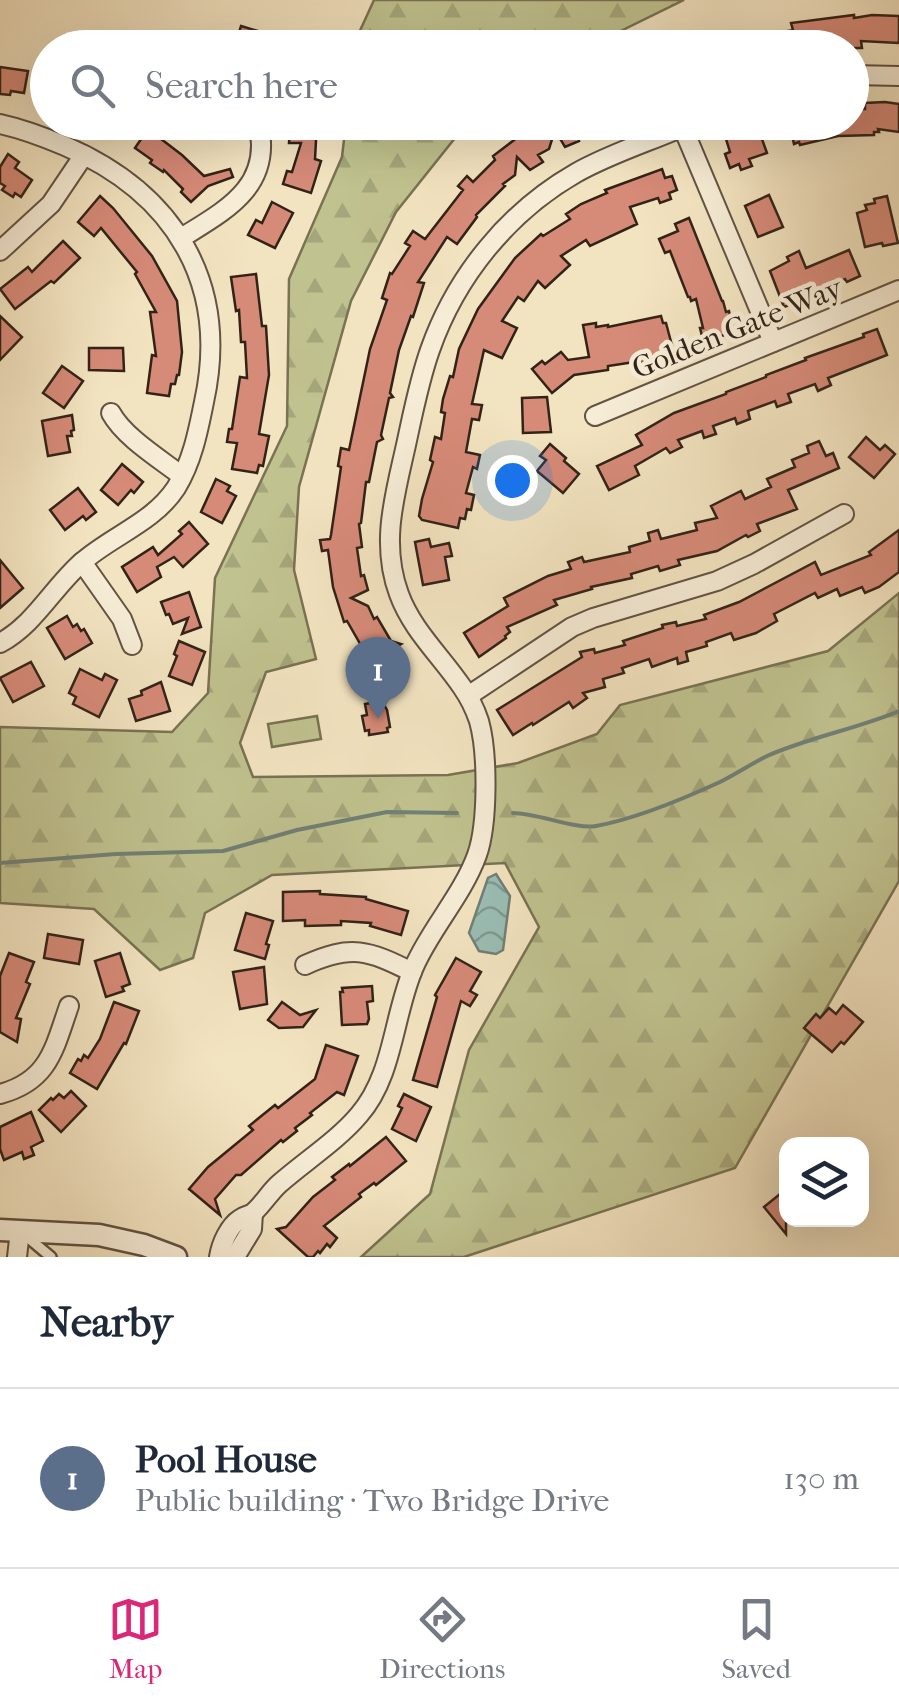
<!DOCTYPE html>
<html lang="en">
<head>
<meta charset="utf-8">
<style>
  :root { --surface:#fff; --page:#f6f6f7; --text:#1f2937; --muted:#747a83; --line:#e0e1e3; --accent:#db2777 }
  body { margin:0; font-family:"IM FELL French Canon",serif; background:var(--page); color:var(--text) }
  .controls { position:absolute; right:30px; bottom:30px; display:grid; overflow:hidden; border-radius:20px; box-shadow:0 10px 40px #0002 }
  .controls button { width:90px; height:90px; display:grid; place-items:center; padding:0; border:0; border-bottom:2px solid var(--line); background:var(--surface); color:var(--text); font:50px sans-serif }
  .you { position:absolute; left:512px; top:480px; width:35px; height:35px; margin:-25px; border:8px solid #fff; border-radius:50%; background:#1a73e8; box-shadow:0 0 0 15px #1a73e833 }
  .badge { display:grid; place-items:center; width:65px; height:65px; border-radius:50%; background:var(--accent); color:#fff; font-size:32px; font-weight:700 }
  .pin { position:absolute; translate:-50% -82px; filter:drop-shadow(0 2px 5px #0008) }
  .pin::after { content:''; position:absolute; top:52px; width:35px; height:30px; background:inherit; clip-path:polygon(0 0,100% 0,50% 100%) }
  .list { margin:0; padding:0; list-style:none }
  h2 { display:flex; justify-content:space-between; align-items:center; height:130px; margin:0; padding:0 40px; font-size:42px }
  h2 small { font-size:32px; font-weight:400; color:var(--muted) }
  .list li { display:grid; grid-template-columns:65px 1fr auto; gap:30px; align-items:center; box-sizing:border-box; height:180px; padding:0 40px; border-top:2px solid var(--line) }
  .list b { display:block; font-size:38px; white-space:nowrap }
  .list p { margin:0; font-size:32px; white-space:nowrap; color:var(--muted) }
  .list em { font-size:32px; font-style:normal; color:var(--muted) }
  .icon { flex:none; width:55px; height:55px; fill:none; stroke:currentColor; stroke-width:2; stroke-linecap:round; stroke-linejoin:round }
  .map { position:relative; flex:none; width:899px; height:1257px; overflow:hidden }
  .search { position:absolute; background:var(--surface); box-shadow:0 10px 40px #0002; left:30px; right:30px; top:30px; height:110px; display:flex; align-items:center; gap:25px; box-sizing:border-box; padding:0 35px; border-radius:55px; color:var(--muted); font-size:38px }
  .sheet { height:310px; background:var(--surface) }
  nav { display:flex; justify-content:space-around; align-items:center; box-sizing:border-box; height:140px; border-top:2px solid var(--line); background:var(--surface); font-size:28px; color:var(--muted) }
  nav a { display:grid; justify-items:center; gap:5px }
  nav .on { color:var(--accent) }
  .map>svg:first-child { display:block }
  .forest { fill:url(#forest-firs); stroke:#797253; stroke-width:2.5 }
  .pitch { fill:#c0c28f; stroke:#797253; stroke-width:2.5 }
  .water { fill:url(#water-waves); stroke:#718076; stroke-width:2.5 }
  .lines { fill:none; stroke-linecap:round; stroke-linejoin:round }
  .stream { stroke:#718076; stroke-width:4 }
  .building { fill:#d68a78; stroke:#322317; stroke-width:2.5 }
  .service-casing { stroke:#625342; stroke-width:14 }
  .minor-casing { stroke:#625342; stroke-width:22 }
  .tertiary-casing { stroke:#625342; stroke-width:25 }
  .service { stroke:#f7edd7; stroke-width:9 }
  .minor { stroke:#f7edd7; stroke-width:18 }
  .tertiary { stroke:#f7edd7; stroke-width:20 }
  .labels { text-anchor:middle; stroke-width:9; stroke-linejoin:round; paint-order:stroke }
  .street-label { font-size:30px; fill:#322317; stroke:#f7edd7 }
</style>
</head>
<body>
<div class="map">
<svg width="899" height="1257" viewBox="0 0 899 1257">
  <defs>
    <pattern id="forest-firs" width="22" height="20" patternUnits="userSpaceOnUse" patternTransform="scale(2.5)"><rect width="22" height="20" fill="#c0c28f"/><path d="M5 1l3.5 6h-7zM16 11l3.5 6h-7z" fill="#a5a67b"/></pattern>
    <pattern id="water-waves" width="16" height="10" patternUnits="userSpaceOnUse" patternTransform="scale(2.5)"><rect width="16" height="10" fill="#9bbeb5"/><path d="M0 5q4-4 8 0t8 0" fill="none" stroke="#7f9a92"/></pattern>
  </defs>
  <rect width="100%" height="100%" fill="#f3e4c1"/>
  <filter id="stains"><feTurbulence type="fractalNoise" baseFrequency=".002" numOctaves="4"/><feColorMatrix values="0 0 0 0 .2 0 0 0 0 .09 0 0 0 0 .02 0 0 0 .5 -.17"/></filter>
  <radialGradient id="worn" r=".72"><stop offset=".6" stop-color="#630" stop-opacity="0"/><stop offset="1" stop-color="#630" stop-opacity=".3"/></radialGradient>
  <!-- forest -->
  <g class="forest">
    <polygon points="374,0 684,0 588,47 356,47 358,35"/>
    <polygon points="346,123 467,123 396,212 351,301 299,487 294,570 316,659 266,672 240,743 253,777 448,775 518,763 597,734 620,705 828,651 899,593 899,881 735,1168 464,1257 361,1257 430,1194 469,1050 539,927 505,863 272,875 205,913 193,958 160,970 94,909 0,903 0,727 172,732 208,693 215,578 287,426 289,279 342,157"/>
  </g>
  <!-- pitch -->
  <polygon class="pitch" points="317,716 321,739 272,747 268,724"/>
  <!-- water -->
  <polygon class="water" points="496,874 510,896 503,950 496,954 479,951 469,933 488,878"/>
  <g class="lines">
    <!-- stream -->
    <g class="stream">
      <path d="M 513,813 C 537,813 577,830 596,826 C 635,819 683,799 720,782 C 736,774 751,764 767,756 C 810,737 856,729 899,711"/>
      <polyline points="0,863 116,854 223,851 297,830 387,812 457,813"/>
    </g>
  </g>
  <!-- building -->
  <g class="building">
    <polygon points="854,15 854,18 872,15 899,16 899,43 861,41 862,48 846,48 845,42 809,48 727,48 756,35 757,38 793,30 791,23"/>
    <polygon points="241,26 271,35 267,48 234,48"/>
    <polygon points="0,67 28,71 24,93 11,91 10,95 0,94"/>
    <polygon points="885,102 899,104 899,132 878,129 879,132 874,132 874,135 838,136 800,145 799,142 794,144 789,122 852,122 852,109 865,109 865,103"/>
    <polygon points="294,122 317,122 315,159 321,161 311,193 283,184 287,171 292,172 301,143 289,143 290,131 294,131"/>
    <polygon points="538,122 606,122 577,136 579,141 565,147 555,130 549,149 538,155 543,162 530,170 517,157 515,175 503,184 505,186 476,215 477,217 457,244 447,237 418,282 424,283 413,317 411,316 399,350 390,393 393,397 389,398 381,435 383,439 377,442 369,482 366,482 361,523 359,524 362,547 357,548 361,576 364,575 368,590 351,598 368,606 374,619 377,617 391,641 401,644 370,661 347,621 344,622 333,587 328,550 322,551 320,540 330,539 331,535 341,467 338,466 341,448 349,450 370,349 387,300 382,298 390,273 392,274 410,246 405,243 413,231 425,239 463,190 458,186 467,176 473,182 495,160 493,156"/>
    <polygon points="758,128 767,153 749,159 752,166 741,170 739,164 730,168 725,154 730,152 726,139"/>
    <polygon points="148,129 182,155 204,176 230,169 233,177 208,186 191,202 181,192 183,189 164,170 163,172 150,163 152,160 135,148"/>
    <polygon points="8,154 19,162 15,168 32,180 21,197 15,193 13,197 2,190 5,186 0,183 0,167"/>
    <polygon points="662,169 665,178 672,176 677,190 669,193 671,199 660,203 658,198 630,207 637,224 590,246 586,240 561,256 570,265 545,288 538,281 524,301 518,297 502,321 517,328 502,358 484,350 472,404 482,405 479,420 472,419 466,452 480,455 477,469 473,467 466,493 474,495 471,510 467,509 465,519 460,518 458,528 422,520 419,516 422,499 433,462 430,460 435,437 441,439 445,413 441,412 443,399 450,376 453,377 459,349 478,309 515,258 541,234 543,236 570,219 566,214 581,204 607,193 605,190"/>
    <polygon points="769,195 783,227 758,237 745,206"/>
    <polygon points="100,196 113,208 152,256 177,301 182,352 179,375 177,375 175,384 171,384 169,396 147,393 152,355 156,356 150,312 156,312 135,274 137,272 101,228 94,236 78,222"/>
    <polygon points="887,196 898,243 883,246 882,243 865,247 857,213 867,210 865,205 875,203 874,199"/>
    <polygon points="272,202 293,213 275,248 248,235 256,220 262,223"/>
    <polygon points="689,218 722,301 723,301 726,312 729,311 734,333 703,340 700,328 703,328 696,299 691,301 690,297 688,297 670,251 665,253 659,239 678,231 675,224"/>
    <polygon points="63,241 80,258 54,283 51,281 15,309 0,289 28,267 32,272"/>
    <polygon points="849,250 860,276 847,282 845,279 816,291 817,296 784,307 770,271 789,261 787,257 799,251 806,268"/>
    <polygon points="256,274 262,326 266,326 269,375 259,434 269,436 263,466 259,465 257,473 232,469 237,443 227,442 229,429 232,429 240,377 247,378 245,342 241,342 239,310 236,311 231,277"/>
    <polygon points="0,316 22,337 0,360"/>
    <polygon points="661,316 663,323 666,323 674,353 658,357 659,362 642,366 641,361 608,366 608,370 574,375 552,393 532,369 542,361 545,364 561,352 568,360 589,357 583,325 596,323 596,327 608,325 608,327"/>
    <polygon points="877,329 887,355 828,378 831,385 818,391 815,384 788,394 791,402 777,407 775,401 748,411 750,419 737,424 735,418 713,426 716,434 704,438 702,431 678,440 682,447 670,453 666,448 635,466 639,475 609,490 597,466 642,445 636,435 674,413 726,394 726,392 766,377 766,375 806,360 805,358 864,337 863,334"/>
    <polygon points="89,348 123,348 124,371 89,370"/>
    <polygon points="62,366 83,381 64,408 43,393"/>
    <polygon points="547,397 551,432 523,433 522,398"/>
    <polygon points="72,415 74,430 71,431 72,436 67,436 70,452 48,456 42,421"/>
    <polygon points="866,437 880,450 885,445 895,454 874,478 849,457"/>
    <polygon points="819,441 826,456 833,453 839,468 788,490 797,509 757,524 760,531 748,537 746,535 717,551 678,560 680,565 660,571 658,566 631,574 632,578 591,587 592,589 554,600 557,605 507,627 510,632 505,636 506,638 479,657 464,633 508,606 504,598 548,576 571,569 568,562 582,557 584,562 630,552 629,547 650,541 648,533 658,530 661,539 697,530 695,523 717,518 711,506 741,491 745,499 771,487 767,479 795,467 792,460 809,453 807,446"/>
    <polygon points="550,444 566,458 564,461 579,474 563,493 537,471 546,460 540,456"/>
    <polygon points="122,464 143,482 134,493 131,490 118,505 101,490"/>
    <polygon points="216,479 230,486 227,491 236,496 222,523 201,512"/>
    <polygon points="78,488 96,512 86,520 83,516 65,530 50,510"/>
    <polygon points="189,522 208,544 183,567 174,557 157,567 161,577 137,592 122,567 153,547 158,555 182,534 179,531"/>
    <polygon points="899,530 899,572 879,587 865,593 862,587 840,596 837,589 818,598 815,593 774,614 777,621 756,633 734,640 731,633 706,642 707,646 686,652 688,661 678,664 677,658 652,667 649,659 622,668 624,673 603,679 605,687 583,693 587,698 573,708 569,702 533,725 532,723 513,735 497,710 582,657 580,652 594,649 595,653 625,645 623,641 663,628 662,625 676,622 677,626 706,619 704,615 739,602 815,562 821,575 871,555 869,552"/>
    <polygon points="429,539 431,547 449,543 452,556 445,557 449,580 423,585 415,542"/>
    <polygon points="0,560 23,588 0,608"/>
    <polygon points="189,592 201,627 182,634 188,618 173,624 169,614 166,615 161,602"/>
    <polygon points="67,616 73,627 77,624 81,631 84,629 92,643 65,659 47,628"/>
    <polygon points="179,641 205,652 192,685 169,676 177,656 174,654"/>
    <polygon points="31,662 44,686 13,702 0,678"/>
    <polygon points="80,669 102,680 105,674 117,680 99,717 73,704 76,697 69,693"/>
    <polygon points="161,682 170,711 136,721 129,699 142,695 141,691"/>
    <polygon points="382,701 387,710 390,727 387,728 388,732 369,735 369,730 365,731 362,716 367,715 365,704"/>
    <polygon points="320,891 320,894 366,897 366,899 408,911 401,935 370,926 371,923 341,921 341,925 305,926 305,920 283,921 283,892"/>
    <polygon points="246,913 273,921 266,944 269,945 265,959 235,950"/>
    <polygon points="48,934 83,940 79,964 44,958"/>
    <polygon points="9,953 34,962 26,982 30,984 16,1018 21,1019 17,1042 0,1032 0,976"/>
    <polygon points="120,953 130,984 122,987 124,991 106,997 95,961"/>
    <polygon points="456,958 481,972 470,991 477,995 470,1006 461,1001 437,1087 413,1080 437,997 435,995"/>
    <polygon points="264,967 267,1004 240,1009 233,972"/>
    <polygon points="372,986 373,1001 367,1002 369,1019 367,1024 342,1025 340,992 343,992 342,988"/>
    <polygon points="114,1002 139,1011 126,1044 124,1043 97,1089 70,1073 78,1059 81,1061 84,1055 88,1058 100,1039"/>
    <polygon points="282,1002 300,1015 316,1010 303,1027 279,1028 268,1020"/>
    <polygon points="843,1005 863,1022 844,1044 841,1042 832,1052 804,1028 816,1014 820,1018 829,1008 836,1014"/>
    <polygon points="326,1045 358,1056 344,1095 337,1092 310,1113 312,1115 295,1128 297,1131 283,1142 281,1140 241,1175 236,1175 215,1199 220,1215 189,1189 208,1167 253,1130 249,1126 275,1105 278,1108 315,1079"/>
    <polygon points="71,1091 86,1106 61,1132 39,1110 51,1098 53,1100 59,1094 64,1098"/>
    <polygon points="404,1094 431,1107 416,1141 392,1129 402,1108 398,1106"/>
    <polygon points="31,1112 43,1141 31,1147 34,1155 24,1159 22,1152 4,1160 0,1149 0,1127"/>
    <polygon points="386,1137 406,1161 376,1185 374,1183 359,1194 361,1197 324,1226 337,1238 330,1247 327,1244 320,1253 318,1251 313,1257 308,1257 277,1229 286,1227 313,1197 335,1180 332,1177 349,1164 350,1166"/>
    <polygon points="780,1194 786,1201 786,1234 764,1207"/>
  </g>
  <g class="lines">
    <defs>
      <polyline id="service" points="26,1236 51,1257"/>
      <g id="minor">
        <polyline points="852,75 899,76"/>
        <path d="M 0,124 C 23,129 44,137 65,146 C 174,193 230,283 204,402 C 198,432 192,462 176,488 C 153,523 111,536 81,563 C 52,589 34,625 0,643"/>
        <polyline points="683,128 773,342"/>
        <path d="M 181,238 C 226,210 274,186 258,122"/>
        <polyline points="0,251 51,204 84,155"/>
        <path d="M 111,413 C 124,437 160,459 182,476"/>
        <polyline points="595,416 899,290"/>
        <polyline points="82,562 122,619 132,645"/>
        <polyline points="468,696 572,627 593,618 717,581 754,564 844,514"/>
        <path d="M 305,965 C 351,944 368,950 412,972"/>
        <path d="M 0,1094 C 49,1081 54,1049 69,1006"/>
        <polyline points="17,1257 20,1231"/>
        <path d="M 219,1257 C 221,1244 229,1226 240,1219 C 245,1215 250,1216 254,1212 C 263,1204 270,1192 279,1184 C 305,1161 337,1141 359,1115 C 394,1075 393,1015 414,967 C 431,928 462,896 477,855 C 488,824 488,753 479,721 C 475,709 469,697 462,687 C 441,656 412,630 399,594 C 380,543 395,495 406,445 C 413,413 419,381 430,350 C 456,276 508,212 576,173 C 613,152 655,140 694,122"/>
        <polyline points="235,1257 252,1229 253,1213"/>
      </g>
      <polyline id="tertiary" points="0,1230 99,1235 144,1245 176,1257"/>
    </defs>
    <!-- service casing -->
    <use href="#service" class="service-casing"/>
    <!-- minor casing -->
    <use href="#minor" class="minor-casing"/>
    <!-- tertiary casing -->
    <use href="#tertiary" class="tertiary-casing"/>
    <!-- service -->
    <use href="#service" class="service"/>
    <!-- minor -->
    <use href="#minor" class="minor"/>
    <!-- tertiary -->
    <use href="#tertiary" class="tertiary"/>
  </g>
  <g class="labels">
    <!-- street labels -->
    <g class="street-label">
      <text transform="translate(737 328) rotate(-22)" y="10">Golden Gate Way</text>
    </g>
  </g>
  <rect width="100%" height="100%" filter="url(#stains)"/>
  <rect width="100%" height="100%" fill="url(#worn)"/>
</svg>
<div class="controls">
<button><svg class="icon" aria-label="layers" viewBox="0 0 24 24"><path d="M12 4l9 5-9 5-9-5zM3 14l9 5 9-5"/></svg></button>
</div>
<div class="you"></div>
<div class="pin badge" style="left:378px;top:719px;background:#5c6f8a">1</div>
<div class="search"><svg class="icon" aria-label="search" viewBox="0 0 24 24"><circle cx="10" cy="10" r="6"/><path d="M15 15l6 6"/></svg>Search here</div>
</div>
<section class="sheet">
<h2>Nearby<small></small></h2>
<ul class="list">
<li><span class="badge" style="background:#5c6f8a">1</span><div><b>Pool House</b><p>Public building · Two Bridge Drive</p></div><em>130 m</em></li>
</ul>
</section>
<nav>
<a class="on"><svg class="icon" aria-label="map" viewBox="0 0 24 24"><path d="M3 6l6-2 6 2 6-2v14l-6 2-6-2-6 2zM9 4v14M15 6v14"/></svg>Map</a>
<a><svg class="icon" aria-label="directions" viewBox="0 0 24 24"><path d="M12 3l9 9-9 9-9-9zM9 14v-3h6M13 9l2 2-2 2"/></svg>Directions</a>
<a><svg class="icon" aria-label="saved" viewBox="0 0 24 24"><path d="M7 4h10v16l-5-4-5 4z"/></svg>Saved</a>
</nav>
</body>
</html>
